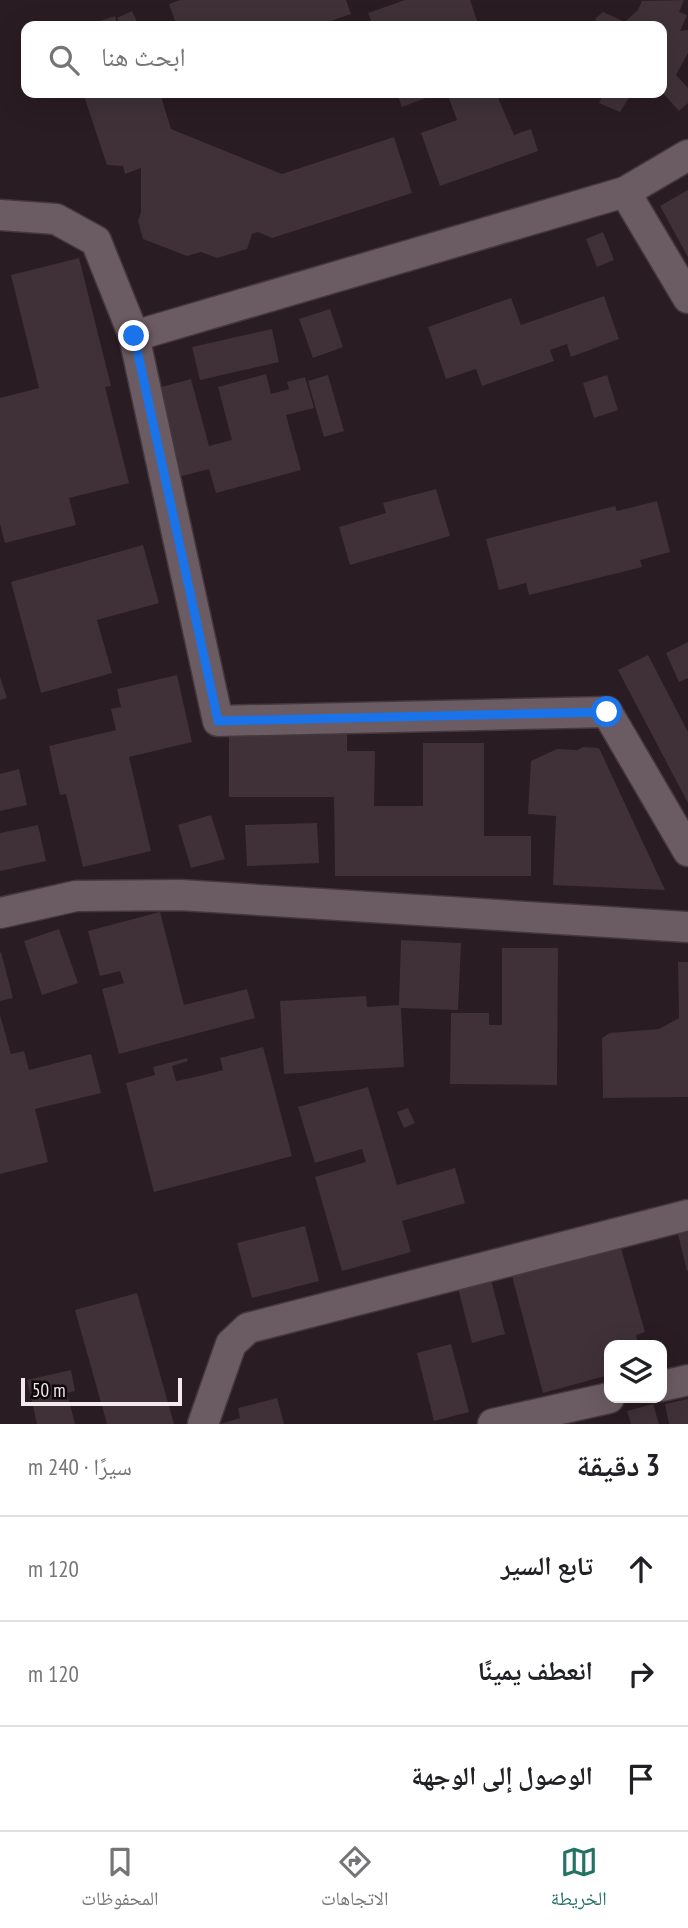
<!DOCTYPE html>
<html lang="ar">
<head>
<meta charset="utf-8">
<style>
  :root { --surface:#fff; --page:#f6f6f6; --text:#202124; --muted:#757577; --line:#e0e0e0; --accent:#247262 }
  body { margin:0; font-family:"PT Sans Narrow","Noto Naskh Arabic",sans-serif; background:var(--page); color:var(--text); direction:rtl }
  .controls { position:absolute; right:21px; bottom:21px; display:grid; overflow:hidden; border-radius:14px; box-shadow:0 7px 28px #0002 }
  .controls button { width:63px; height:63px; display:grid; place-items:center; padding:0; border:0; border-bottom:2px solid var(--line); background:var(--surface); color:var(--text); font:35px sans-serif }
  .scale { position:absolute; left:21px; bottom:18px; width:161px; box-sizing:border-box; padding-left:7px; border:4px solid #f4eaee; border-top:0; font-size:19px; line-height:24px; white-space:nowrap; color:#f4eaee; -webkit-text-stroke:5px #0e080b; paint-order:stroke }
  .stop { position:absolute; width:21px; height:21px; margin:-16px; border:5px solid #1a73e8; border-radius:50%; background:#fff }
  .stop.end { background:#1a73e8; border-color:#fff; box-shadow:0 2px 7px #0008 }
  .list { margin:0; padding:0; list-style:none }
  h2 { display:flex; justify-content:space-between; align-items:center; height:91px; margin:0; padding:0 28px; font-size:30px }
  h2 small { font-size:23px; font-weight:400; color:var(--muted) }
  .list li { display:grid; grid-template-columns:46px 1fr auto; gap:21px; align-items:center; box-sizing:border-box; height:105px; padding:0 28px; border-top:2px solid var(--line) }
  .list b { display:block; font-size:26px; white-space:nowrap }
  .list em { font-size:23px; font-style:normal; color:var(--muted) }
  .icon { flex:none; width:38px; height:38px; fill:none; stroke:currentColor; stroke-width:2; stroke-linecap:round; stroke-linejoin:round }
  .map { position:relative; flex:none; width:688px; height:1424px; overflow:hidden; direction:ltr }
  .search { position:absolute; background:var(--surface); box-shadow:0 7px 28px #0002; left:21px; right:21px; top:21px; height:77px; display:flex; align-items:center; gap:18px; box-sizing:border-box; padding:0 24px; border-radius:14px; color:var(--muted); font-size:26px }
  .sheet { height:406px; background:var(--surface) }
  nav { display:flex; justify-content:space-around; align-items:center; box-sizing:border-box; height:98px; border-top:2px solid var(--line); background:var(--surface); font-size:19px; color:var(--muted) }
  nav a { display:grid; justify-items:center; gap:4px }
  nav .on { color:var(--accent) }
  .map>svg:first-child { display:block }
  .building { fill:#3f3137 }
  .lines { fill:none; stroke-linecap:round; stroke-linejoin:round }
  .minor-casing { stroke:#44383d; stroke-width:33 }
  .minor { stroke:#6b5b62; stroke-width:30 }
  .route { stroke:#1a73e8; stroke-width:9 }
</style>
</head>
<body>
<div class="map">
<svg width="688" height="1424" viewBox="0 0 688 1424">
  <rect width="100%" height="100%" fill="#291c22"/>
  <!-- building -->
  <g class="building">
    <polygon points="180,0 346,0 351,14 316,26 161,26 175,21 169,4"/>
    <polygon points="405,0 470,0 479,26 373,26 368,13"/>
    <polygon points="684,0 679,12 687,15 680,31 688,30 688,53 676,75 688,88 688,103 679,111 662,92 662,26 601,26 595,19 603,12 625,22 638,10 642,1"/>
    <polygon points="132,11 139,26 121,26 117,18"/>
    <polygon points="115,16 118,26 86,26"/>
    <polygon points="83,93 160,93 171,129 282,174 394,137 412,193 272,238 258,232 252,234 247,249 217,258 201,252 187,256 143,239 138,221 141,212 141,168 125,174 123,166 107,165"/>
    <polygon points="397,93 439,93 402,107"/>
    <polygon points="447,93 496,93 514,135 531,129 538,151 440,186 421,133 457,120"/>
    <polygon points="604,93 632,93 620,112 599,103"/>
    <polygon points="688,190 688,257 660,206"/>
    <polygon points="603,232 614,260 597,267 586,239"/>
    <polygon points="79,258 111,386 105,387 129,483 69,498 76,525 5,543 0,524 0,398 39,388 11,275"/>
    <polygon points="604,296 619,339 571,357 567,344 550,350 554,361 482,386 476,369 446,379 428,327 511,298 521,325"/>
    <polygon points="330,309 343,347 313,358 299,319"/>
    <polygon points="272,329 279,362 200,380 192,347"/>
    <polygon points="266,374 271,394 289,389 287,382 305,377 314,408 286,415 301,470 216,493 209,469 178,477 154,389 191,379 209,446 232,440 218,387"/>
    <polygon points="328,375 344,431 324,437 308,381"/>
    <polygon points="607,375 618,410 594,418 583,383"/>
    <polygon points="436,489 450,536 350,565 339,527 386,513 383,503"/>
    <polygon points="657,501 670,552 640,560 642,567 529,595 526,583 499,590 486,539 615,506 617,511"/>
    <polygon points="143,545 159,603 97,620 112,673 41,693 11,582"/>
    <polygon points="688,642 688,678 679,682 666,653"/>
    <polygon points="648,655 688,732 688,803 618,670"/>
    <polygon points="177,675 192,742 129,757 151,851 83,867 66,794 60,795 49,746 116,730 111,709 121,707 117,689"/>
    <polygon points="0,677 7,698 0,700"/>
    <polygon points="229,729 347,729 347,751 375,751 374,806 423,806 423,743 484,743 484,836 531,836 531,876 335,876 334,797 229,797"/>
    <polygon points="583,747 599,748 665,890 553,885 556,816 528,814 531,761 557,749 577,750"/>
    <polygon points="19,769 27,805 0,811 0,774"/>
    <polygon points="211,815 225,859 191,868 178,825"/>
    <polygon points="317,823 319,863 247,866 245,825"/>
    <polygon points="38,825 46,861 0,871 0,833"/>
    <polygon points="160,912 184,1005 247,989 255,1018 119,1054 102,989 124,983 120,971 100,976 88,931"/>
    <polygon points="59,929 78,983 42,995 24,941"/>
    <polygon points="401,940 461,943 458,1010 401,1008 404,1067 284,1074 280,1001 366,996 367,1007 399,1005"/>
    <polygon points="502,948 558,948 557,1085 450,1084 451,1013 489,1013 489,1025 502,1025"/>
    <polygon points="1,952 13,998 0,1001 0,953"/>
    <polygon points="678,962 688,962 688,1097 603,1098 602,1038 610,1033 659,1029 679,1018"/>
    <polygon points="0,1015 11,1054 24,1051 29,1070 91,1054 101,1093 35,1109 48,1162 0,1174"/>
    <polygon points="263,1047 292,1156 154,1192 126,1083 155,1075 153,1067 187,1058 188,1061 172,1066 176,1081 200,1076 223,1070 220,1058"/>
    <polygon points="368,1087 397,1185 455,1168 465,1203 402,1221 411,1252 342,1271 315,1177 366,1162 362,1149 315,1163 298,1107"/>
    <polygon points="408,1108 415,1123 404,1128 397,1112"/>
    <polygon points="688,1223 688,1271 687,1271 676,1226"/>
    <polygon points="305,1226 319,1281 252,1298 237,1243"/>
    <polygon points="616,1231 645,1332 636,1335 638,1345 609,1345 609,1375 543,1393 508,1261"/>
    <polygon points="488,1268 505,1334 472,1343 455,1276"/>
    <polygon points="137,1293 174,1424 107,1424 75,1310"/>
    <polygon points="451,1344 469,1412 434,1421 417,1353"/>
    <polygon points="71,1370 75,1391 67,1393 75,1424 37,1424 27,1380"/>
    <polygon points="277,1398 284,1424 220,1424 240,1418 238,1408"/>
    <polygon points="688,1399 688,1424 669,1424 665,1404"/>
    <polygon points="653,1404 659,1424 631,1424 627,1411"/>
  </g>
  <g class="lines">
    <defs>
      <g id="minor">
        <polyline points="688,155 625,192 134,336 218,721 607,712 688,851"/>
        <polyline points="625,192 688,298"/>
        <polyline points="0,215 56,219 96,241 134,336"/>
        <polyline points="0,913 76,896 180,895 688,927"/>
        <polyline points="662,1386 688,1380"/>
        <polyline points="203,1424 231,1344 248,1328 688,1215"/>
        <polyline points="493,1424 609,1398"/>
      </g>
    </defs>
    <!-- minor casing -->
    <use href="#minor" class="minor-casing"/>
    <!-- minor -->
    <use href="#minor" class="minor"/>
  </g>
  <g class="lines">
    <!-- route -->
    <polyline class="route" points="134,336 218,721 607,712"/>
  </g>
</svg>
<div class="controls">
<button><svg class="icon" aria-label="layers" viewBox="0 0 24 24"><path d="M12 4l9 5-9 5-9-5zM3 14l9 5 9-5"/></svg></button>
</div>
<div class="scale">50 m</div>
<div class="stop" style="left:607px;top:712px"></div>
<div class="stop end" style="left:134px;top:336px"></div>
<div class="search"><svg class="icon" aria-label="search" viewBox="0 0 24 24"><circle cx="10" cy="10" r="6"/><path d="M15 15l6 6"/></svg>ابحث هنا</div>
</div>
<section class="sheet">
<h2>3 دقيقة<small>سيرًا · 240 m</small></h2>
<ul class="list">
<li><svg class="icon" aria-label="ahead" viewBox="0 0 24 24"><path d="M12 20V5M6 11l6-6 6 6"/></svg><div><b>تابع السير</b></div><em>120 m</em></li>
<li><svg class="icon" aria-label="right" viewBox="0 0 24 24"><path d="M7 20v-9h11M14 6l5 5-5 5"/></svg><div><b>انعطف يمينًا</b></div><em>120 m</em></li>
<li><svg class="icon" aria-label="arrive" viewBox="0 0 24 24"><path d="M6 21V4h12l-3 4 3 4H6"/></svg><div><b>الوصول إلى الوجهة</b></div></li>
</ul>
</section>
<nav>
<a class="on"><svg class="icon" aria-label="map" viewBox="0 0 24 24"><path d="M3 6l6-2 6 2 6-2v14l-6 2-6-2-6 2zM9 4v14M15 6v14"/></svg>الخريطة</a>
<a><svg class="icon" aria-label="directions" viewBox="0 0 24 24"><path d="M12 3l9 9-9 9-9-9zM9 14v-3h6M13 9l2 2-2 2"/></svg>الاتجاهات</a>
<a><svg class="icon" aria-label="saved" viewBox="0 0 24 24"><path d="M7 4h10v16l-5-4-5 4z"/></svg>المحفوظات</a>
</nav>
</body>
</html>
